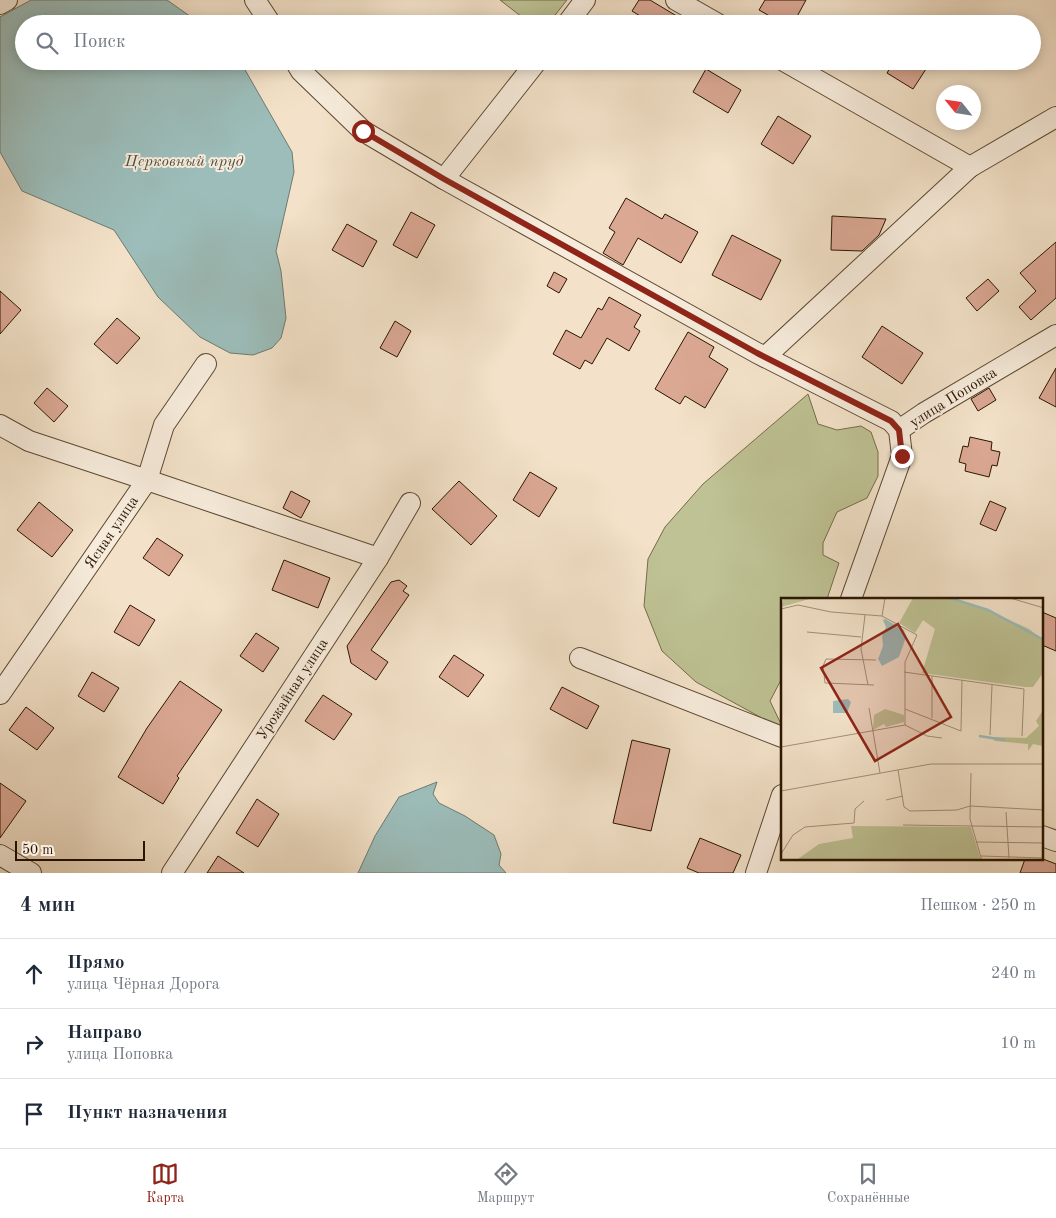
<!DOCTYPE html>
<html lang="ru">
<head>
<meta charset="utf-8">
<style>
  :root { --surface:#fff; --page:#f2f2f3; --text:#1f2937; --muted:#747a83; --line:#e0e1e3; --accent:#8f2418 }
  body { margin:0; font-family:"Old Standard TT",serif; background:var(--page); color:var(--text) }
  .compass { position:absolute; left:936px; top:85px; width:45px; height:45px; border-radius:50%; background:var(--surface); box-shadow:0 2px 12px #0003; rotate:300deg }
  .scale { position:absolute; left:15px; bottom:12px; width:130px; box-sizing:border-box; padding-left:5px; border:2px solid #2a1500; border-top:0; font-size:14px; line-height:18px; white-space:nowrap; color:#2a1500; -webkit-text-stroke:4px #f7ecdc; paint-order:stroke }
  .stop { position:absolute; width:15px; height:15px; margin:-11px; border:4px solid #8f2418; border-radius:50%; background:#fff }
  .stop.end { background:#8f2418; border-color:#fff; box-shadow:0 1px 5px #0008 }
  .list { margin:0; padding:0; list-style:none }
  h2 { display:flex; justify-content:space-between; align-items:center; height:65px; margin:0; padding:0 20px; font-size:21px }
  h2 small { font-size:16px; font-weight:400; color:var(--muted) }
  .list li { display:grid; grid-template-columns:32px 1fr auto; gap:15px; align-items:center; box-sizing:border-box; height:70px; padding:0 20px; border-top:1px solid var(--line) }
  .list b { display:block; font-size:19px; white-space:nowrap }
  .list p { margin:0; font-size:16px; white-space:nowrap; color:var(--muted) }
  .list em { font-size:16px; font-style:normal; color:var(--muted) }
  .icon { flex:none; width:28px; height:28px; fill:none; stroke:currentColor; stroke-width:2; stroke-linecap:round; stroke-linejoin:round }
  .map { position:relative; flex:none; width:1056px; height:873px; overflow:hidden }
  .search { position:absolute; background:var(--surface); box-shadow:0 2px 12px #0003; left:15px; right:15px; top:15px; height:55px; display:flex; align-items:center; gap:12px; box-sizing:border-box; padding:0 18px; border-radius:28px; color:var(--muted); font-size:19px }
  .sheet { height:275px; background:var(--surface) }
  nav { display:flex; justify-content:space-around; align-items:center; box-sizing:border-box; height:70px; border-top:1px solid var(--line); background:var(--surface); font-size:14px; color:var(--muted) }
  nav a { display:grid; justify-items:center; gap:2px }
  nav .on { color:var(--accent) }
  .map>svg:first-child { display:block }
  .green { fill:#bec294; stroke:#746c4a }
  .water { fill:#9cbdba; stroke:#6e7a70 }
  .building { fill:#dba894; stroke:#2a1500 }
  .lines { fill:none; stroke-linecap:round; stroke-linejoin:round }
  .minor-casing { stroke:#5c4832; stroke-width:22 }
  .minor { stroke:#f7ecdc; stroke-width:20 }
  .route { stroke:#8f2418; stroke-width:6 }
  .labels { text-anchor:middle; stroke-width:4; stroke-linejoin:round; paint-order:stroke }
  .street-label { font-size:15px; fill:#2a1500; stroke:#f7ecdc }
  .water-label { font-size:16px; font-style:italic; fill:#525041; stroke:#f7ecdc }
  .inset-river { fill:none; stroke:#9cbdba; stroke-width:2.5 }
  .inset-road { fill:none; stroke:#a39079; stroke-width:1 }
  .view { fill:#8f2418; fill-opacity:0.15; stroke:#8f2418; stroke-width:2.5 }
  .inset-edge { fill:none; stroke:#2a1500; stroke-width:2.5 }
</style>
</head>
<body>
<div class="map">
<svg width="1056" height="873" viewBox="0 0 1056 873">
  <rect width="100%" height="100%" fill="#f3e2c9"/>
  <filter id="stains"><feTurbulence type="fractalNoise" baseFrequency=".004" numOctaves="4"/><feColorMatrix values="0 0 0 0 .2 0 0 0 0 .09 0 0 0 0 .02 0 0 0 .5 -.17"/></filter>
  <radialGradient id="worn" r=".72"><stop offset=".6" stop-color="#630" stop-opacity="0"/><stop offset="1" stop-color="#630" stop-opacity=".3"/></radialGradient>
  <!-- green -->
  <g class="green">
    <polygon points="500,0 567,0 548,24 531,24"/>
    <polygon points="808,394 818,424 837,430 861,426 871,432 878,452 878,476 867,498 837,512 823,543 823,555 839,563 827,599 782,599 782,678 770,701 782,726 782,729 696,682 662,651 644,606 648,559 665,527 703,484"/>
  </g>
  <!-- water -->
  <g class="water">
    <polygon points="31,0 167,0 201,24 24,24 24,61 238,61 244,68 292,152 294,172 276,251 281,271 286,318 281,338 272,348 253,355 230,353 200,337 158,297 114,230 22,191 0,152 0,17"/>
    <polygon points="437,782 433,794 439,803 465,816 494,835 501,854 499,865 506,873 358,873 375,836 399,797"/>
  </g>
  <!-- building -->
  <g class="building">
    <polygon points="639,0 650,0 690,24 653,24 632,11"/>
    <polygon points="765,0 806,0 794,22 785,17 782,23 759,10"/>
    <polygon points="894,61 912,61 926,69 913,89 887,73"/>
    <polygon points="706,69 741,90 728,113 693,92"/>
    <polygon points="778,116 811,136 793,164 761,144"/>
    <polygon points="626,198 662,219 665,214 698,232 681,263 638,238 623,265 603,253 615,232 609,228"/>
    <polygon points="411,212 435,225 417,258 393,245"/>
    <polygon points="832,216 886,219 879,235 862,251 831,250"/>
    <polygon points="347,224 377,241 363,267 332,250"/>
    <polygon points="732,235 781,260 761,300 712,275"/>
    <polygon points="1056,242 1056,298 1031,320 1019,307 1036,291 1020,273"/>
    <polygon points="554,272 567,279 559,293 547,286"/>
    <polygon points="988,279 999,291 977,311 966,298"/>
    <polygon points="0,291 21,310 0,334"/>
    <polygon points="609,297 641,315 634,327 640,331 629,351 607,338 592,364 585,360 580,369 553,354 566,330 581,338 598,308 602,310"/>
    <polygon points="117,318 140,338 117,364 94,344"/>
    <polygon points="395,321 411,331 397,357 380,348"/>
    <polygon points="882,326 923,353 902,384 862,357"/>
    <polygon points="688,332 714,347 709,357 728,369 705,408 685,396 680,404 655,389"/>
    <polygon points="1056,368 1056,407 1039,398"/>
    <polygon points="47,388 68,406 54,422 34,403"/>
    <polygon points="989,388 996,400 978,411 971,399"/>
    <polygon points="970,437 992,442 991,450 1000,452 997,466 992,465 989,477 965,471 966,464 959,462 963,446 968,447"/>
    <polygon points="530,472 557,488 539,517 513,500"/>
    <polygon points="459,481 497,516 471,545 432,509"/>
    <polygon points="291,491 310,501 301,518 283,508"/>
    <polygon points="990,501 1006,508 996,531 980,524"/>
    <polygon points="39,502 73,530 52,557 17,530"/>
    <polygon points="157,538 183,555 169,576 143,558"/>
    <polygon points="284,560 330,578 318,608 272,590"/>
    <polygon points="399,580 407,586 403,591 409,595 371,650 388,662 376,680 351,663 347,646 391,582"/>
    <polygon points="130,605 155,620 139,646 114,632"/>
    <polygon points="1042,612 1056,618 1056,651 1042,645"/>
    <polygon points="256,633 279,648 263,672 240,656"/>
    <polygon points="454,655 484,675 468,697 439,677"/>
    <polygon points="92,672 119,688 104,712 78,696"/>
    <polygon points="180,681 222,710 177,776 179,778 163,804 118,777 147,728"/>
    <polygon points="562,687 599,706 587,729 550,709"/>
    <polygon points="323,695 352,714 334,740 305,721"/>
    <polygon points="26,707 54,728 37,750 9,730"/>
    <polygon points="632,740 670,749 651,831 613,823"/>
    <polygon points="0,783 26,801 0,838"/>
    <polygon points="257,799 279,814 258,847 236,833"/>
    <polygon points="700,838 741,855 733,873 699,873 687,868"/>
    <polygon points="218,856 244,873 207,873"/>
    <polygon points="1025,859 1043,859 1056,864 1056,873 1020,873"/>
  </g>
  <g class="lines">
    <defs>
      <g id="minor">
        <polyline points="255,0 271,24"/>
        <polyline points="676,0 718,24"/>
        <polyline points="0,4 7,0"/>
        <polyline points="567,24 585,0"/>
        <polyline points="295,61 301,71 363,131 444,179 757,353 891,421 899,430"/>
        <polyline points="784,61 970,167"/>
        <polyline points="444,179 537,61"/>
        <polyline points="765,357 970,167 1056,117"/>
        <polyline points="0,425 29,441 147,480 378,558"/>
        <polyline points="899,430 924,413 1056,335"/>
        <polyline points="851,599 902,456 899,430"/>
        <polyline points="580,658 782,737"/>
        <polyline points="0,694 147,480 164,425 206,364"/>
        <polyline points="1042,836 1056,841"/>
        <polyline points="0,855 31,873"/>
        <polyline points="172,873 378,558 410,503"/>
        <polyline points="756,873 782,795"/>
      </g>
    </defs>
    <!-- minor casing -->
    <use href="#minor" class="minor-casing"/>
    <!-- minor -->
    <use href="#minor" class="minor"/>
  </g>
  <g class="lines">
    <!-- route -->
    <polyline class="route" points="363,131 444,179 757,353 891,421 899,430 902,456"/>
  </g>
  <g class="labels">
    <!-- street labels -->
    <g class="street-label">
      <text transform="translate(953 397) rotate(-32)" y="5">улица Поповка</text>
      <text transform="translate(111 532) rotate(-56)" y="5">Ясная улица</text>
      <text transform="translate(292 689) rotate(-57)" y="5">Урожайная улица</text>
    </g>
    <!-- water labels -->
    <g class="water-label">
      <text x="184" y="166">Церковный пруд</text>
    </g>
  </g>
  <!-- overview -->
  <g transform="translate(781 598)">
    <rect width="262" height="262" fill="#f3e2c9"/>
    <path d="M 3,0 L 32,0 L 0,9 ZM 132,0 L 169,0 L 207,12 L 248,31 L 262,42 L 262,75 L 252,89 L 245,89 L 141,75 L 154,31 L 142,22 L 134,35 L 118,25 ZM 104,111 L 123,117 L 123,124 L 105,129 L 103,126 L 92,132 L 93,117 ZM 262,112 L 262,148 L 252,146 L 247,153 L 247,146 L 214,143 L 210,139 L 245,140 L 258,128 L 255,123 ZM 70,228 L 190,229 L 200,263 L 14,263 L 38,246 L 72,240 Z" fill="#bec294"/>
    <path d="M 104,21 L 123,32 L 125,39 L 118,59 L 101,68 L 97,61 L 102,48 L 101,38 L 105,29 L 102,22 ZM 67,101 L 70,104 L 66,115 L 52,115 L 52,103 Z" fill="#9cbdba"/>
    <path class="inset-river" d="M 169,0 L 207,12 L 263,42M 198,138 L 224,142"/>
    <path class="inset-road" d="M 229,0 L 263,10M 0,11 L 17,7 L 50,14 L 101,18 L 136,37 L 124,64 L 124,127M 84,17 L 80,51 L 87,87M 101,18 L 104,0M 26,34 L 80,39M 123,74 L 243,91 L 241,138M 151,78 L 151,120M 93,87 L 44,85 L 42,68 L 45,61 L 95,62M 88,110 L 99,175M 124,111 L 180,133 L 181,82M 209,137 L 211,87M 0,149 L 124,127 L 146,138 L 161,140M 117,172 L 123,209 L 129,213 L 176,212 L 189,208 L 263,212M 190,175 L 189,221 L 201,263M 0,193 L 150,166 L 263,166M 105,202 L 122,198M 225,214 L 228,260M 122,227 L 263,229M 195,244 L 263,245M 0,256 L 12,237 L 24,229 L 73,225 L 74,211 L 83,203M 200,258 L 263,260"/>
    <path class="view" d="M 117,26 L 170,119 L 94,163 L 40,70 Z"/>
    <rect width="262" height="262" class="inset-edge"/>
  </g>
  <rect width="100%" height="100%" filter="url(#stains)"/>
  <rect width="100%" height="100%" fill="url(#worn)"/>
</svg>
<svg class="compass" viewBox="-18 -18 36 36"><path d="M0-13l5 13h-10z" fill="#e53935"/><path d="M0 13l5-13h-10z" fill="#747a83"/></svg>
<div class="scale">50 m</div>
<div class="stop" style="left:363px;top:131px"></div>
<div class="stop end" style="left:902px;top:456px"></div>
<div class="search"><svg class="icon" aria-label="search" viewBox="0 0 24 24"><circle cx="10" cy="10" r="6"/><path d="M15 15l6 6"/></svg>Поиск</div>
</div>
<section class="sheet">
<h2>4 мин<small>Пешком · 250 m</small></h2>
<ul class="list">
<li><svg class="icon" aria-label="ahead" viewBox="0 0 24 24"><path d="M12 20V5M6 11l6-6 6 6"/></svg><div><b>Прямо</b><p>улица Чёрная Дорога</p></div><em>240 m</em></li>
<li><svg class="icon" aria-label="right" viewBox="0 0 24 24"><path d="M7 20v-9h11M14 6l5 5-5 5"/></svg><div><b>Направо</b><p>улица Поповка</p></div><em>10 m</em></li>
<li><svg class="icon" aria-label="arrive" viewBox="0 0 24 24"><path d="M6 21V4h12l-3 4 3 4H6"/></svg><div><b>Пункт назначения</b></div></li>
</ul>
</section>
<nav>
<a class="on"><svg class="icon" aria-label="map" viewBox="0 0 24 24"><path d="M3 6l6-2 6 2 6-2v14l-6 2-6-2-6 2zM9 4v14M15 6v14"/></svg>Карта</a>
<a><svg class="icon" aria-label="directions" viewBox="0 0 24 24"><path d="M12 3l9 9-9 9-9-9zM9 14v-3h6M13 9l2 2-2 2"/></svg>Маршрут</a>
<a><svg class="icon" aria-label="saved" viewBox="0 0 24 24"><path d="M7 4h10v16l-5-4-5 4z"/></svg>Сохранённые</a>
</nav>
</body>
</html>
